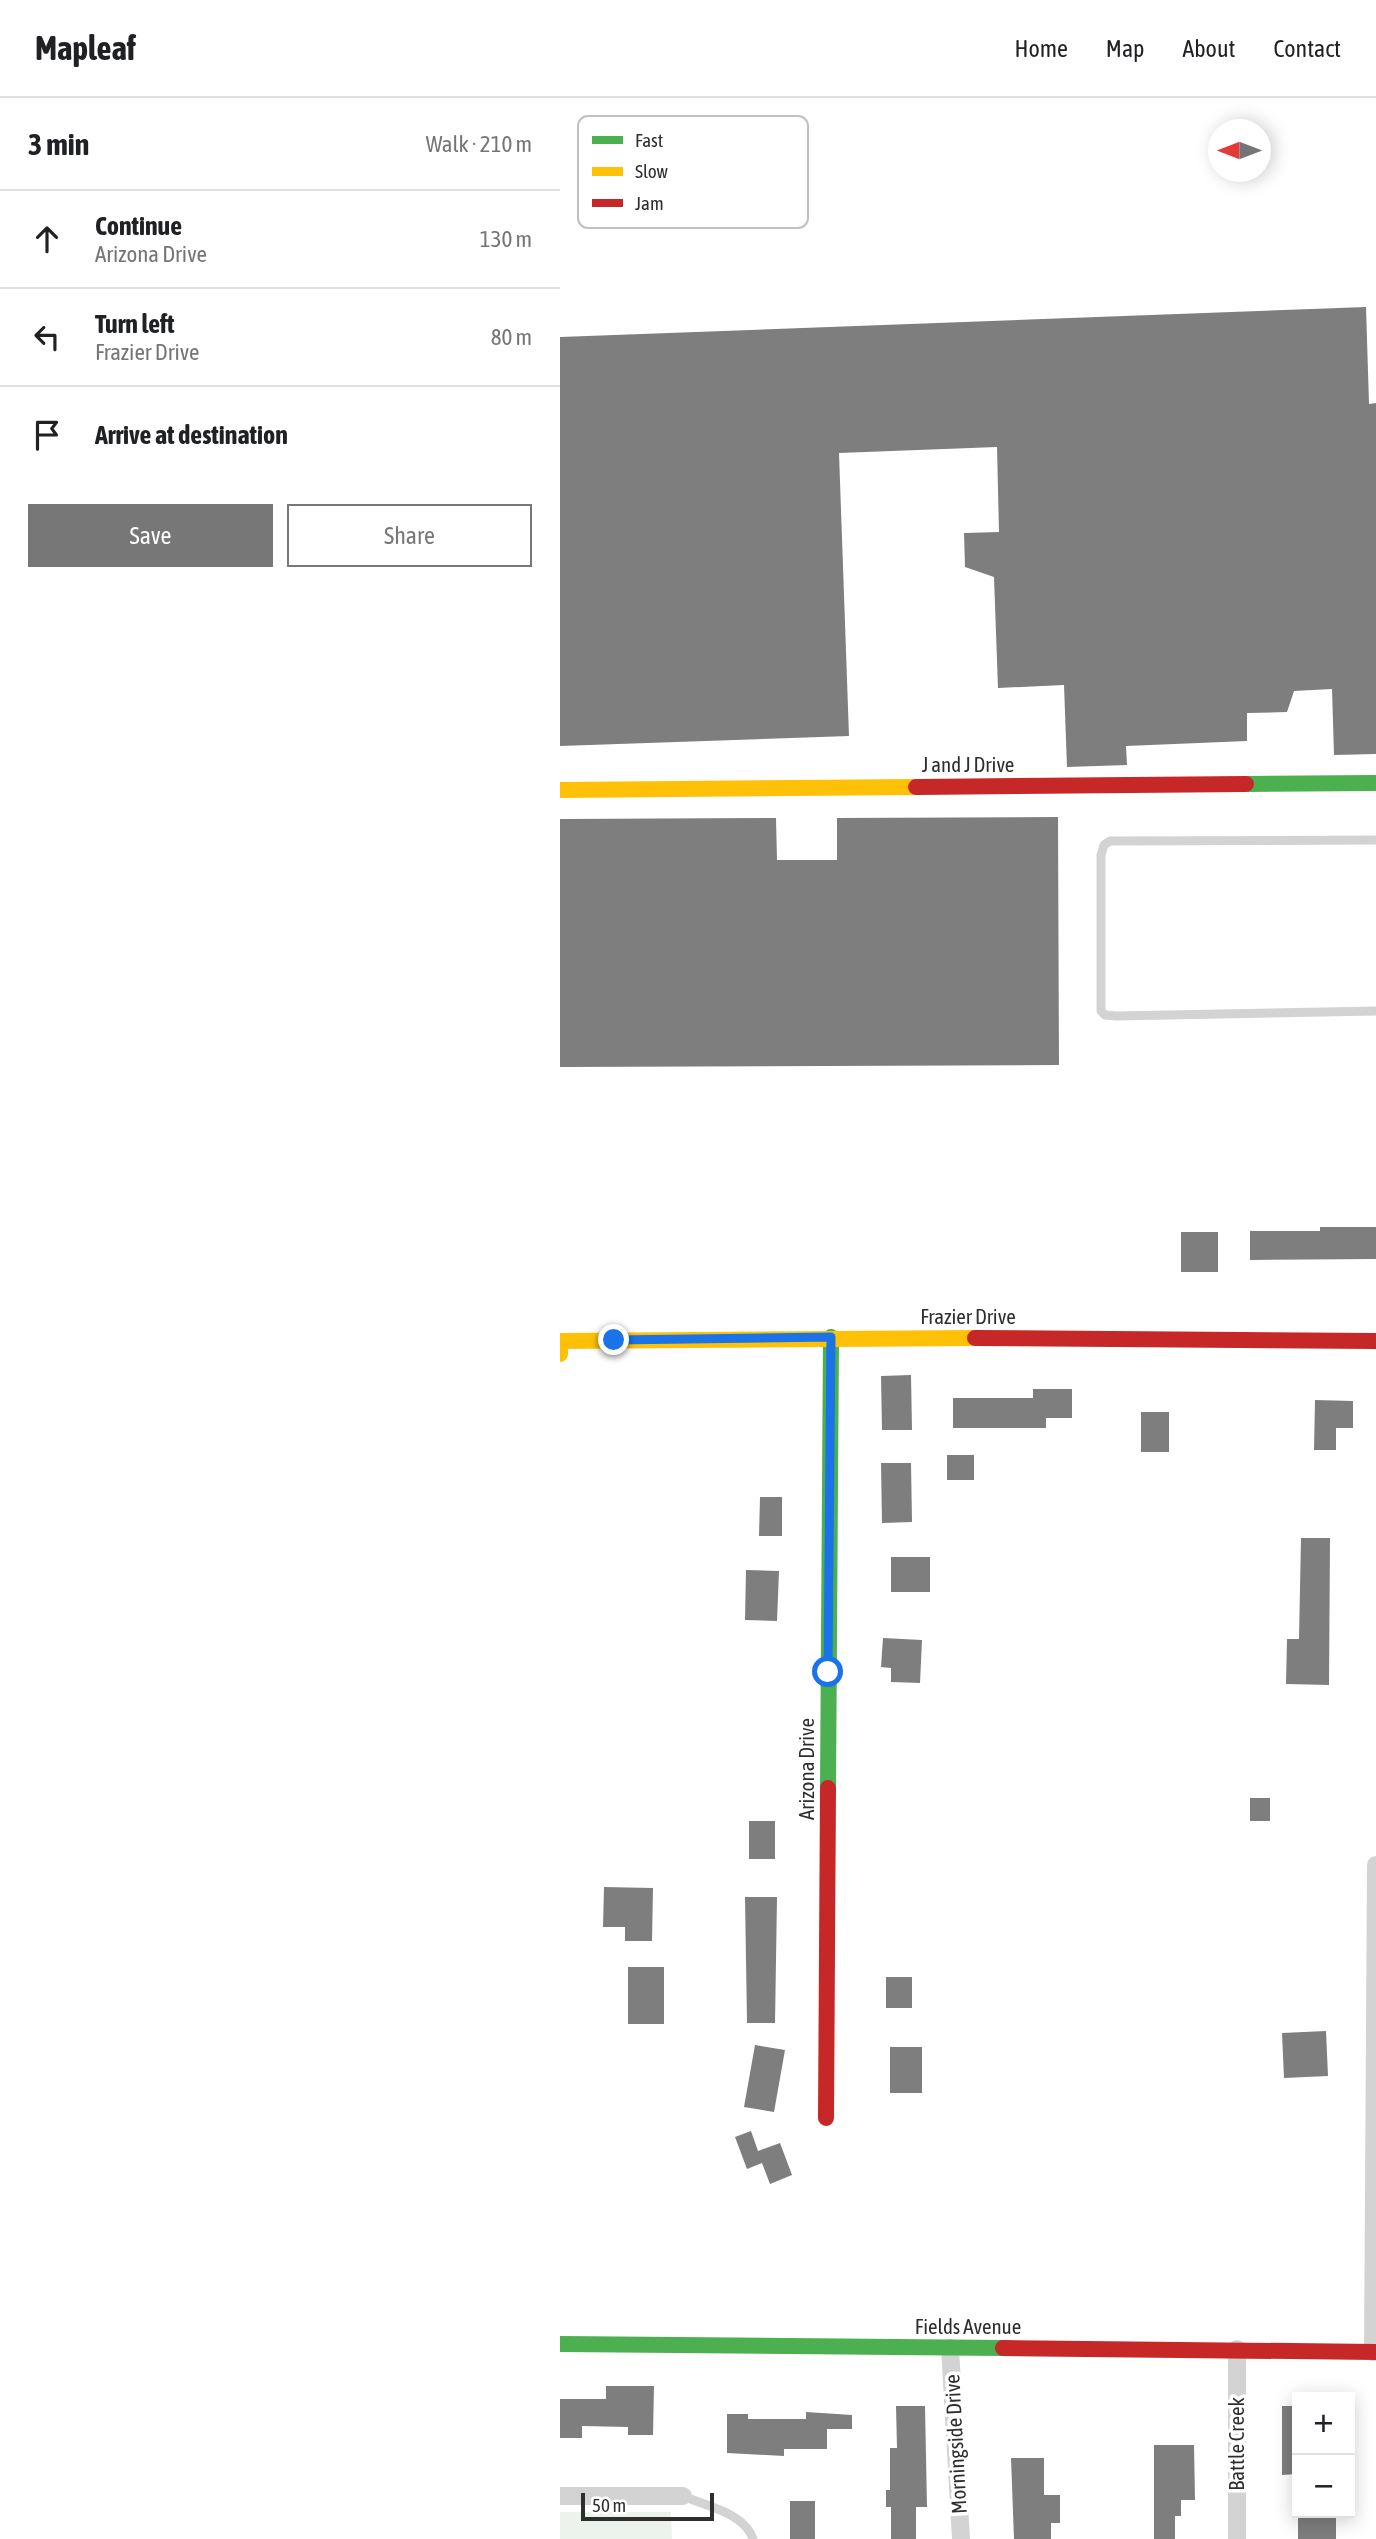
<!DOCTYPE html>
<html lang="en">
<head>
<meta charset="utf-8">
<style>
  :root { --surface:#fff; --page:#f6f6f6; --text:#202124; --muted:#757577; --line:#e0e0e0; --accent:#777 }
  body { margin:0; font-family:"Asap Condensed",sans-serif; background:var(--page); color:var(--text) }
  .controls { position:absolute; right:21px; bottom:21px; display:grid; overflow:hidden; border-radius:0px; box-shadow:0 4px 18px #0003 }
  .controls button { width:63px; height:63px; display:grid; place-items:center; padding:0; border:0; border-bottom:2px solid var(--line); background:var(--surface); color:var(--text); font:35px sans-serif }
  .compass { position:absolute; left:648px; top:21px; width:63px; height:63px; border-radius:50%; background:var(--surface); box-shadow:0 4px 18px #0003; rotate:270deg }
  .scale { position:absolute; left:21px; bottom:18px; width:133px; box-sizing:border-box; padding-left:7px; border:4px solid #2e2e2e; border-top:0; font-size:19px; line-height:24px; white-space:nowrap; color:#2e2e2e; -webkit-text-stroke:5px #fff; paint-order:stroke }
  .stop { position:absolute; width:21px; height:21px; margin:-16px; border:5px solid #1a73e8; border-radius:50%; background:#fff }
  .stop.end { background:#1a73e8; border-color:#fff; box-shadow:0 2px 7px #0008 }
  .list { margin:0; padding:0; list-style:none }
  h2 { display:flex; justify-content:space-between; align-items:center; height:91px; margin:0; padding:0 28px; font-size:30px }
  h2 small { font-size:23px; font-weight:400; color:var(--muted) }
  .list li { display:grid; grid-template-columns:46px 1fr auto; gap:21px; align-items:center; box-sizing:border-box; height:98px; padding:0 28px; border-top:2px solid var(--line) }
  .list b { display:block; font-size:26px; white-space:nowrap }
  .list p { margin:0; font-size:23px; white-space:nowrap; color:var(--muted) }
  .list em { font-size:23px; font-style:normal; color:var(--muted) }
  .actions { display:flex; gap:14px; padding:21px 28px }
  .actions a { flex:1; padding:16px 0; border:2px solid var(--accent); border-radius:0px; text-align:center; font-size:24px; color:var(--accent) }
  .actions .main { background:var(--accent); color:#fff }
  .icon { flex:none; width:38px; height:38px; fill:none; stroke:currentColor; stroke-width:2; stroke-linecap:round; stroke-linejoin:round }
  .map { position:relative; flex:none; width:816px; height:2441px; overflow:hidden }
  header { display:flex; align-items:center; gap:42px; box-sizing:border-box; height:98px; padding:0 35px; background:var(--surface); border-bottom:2px solid var(--line) }
  header strong { font-size:33px }
  nav { display:flex; gap:38px; margin-inline-start:auto; font-size:24px }
  main { display:flex }
  aside { flex:1; background:var(--surface) }
  .map>svg:first-child { display:block }
  .green { fill:#ecf3ec }
  .building { fill:#7e7e7e }
  .lines { fill:none; stroke-linecap:round; stroke-linejoin:round }
  .lane { stroke:#d3d3d3; stroke-width:9 }
  .street { stroke:#d3d3d3; stroke-width:18 }
  .fast { stroke:#4caf50; stroke-width:16 }
  .slow { stroke:#ffc107; stroke-width:16 }
  .jam { stroke:#c62828; stroke-width:16 }
  .route { stroke:#1a73e8; stroke-width:9 }
  .labels { text-anchor:middle; stroke-width:7; stroke-linejoin:round; paint-order:stroke }
  .street-label { font-size:21px; fill:#2e2e2e; stroke:#fff }
  .key { fill:#fff; stroke:#c0c0c0; stroke-width:2 }
  .key-label { font-size:19px; fill:#2e2e2e }
</style>
</head>
<body>
<header>
<strong>Mapleaf</strong>
<nav><a>Home</a><a>Map</a><a>About</a><a>Contact</a></nav>
</header>
<main>
<aside>
<h2>3 min<small>Walk · 210 m</small></h2>
<ul class="list">
<li><svg class="icon" aria-label="ahead" viewBox="0 0 24 24"><path d="M12 20V5M6 11l6-6 6 6"/></svg><div><b>Continue</b><p>Arizona Drive</p></div><em>130 m</em></li>
<li><svg class="icon" aria-label="left" viewBox="0 0 24 24"><path d="M17 20v-9H6M10 6l-5 5 5 5"/></svg><div><b>Turn left</b><p>Frazier Drive</p></div><em>80 m</em></li>
<li><svg class="icon" aria-label="arrive" viewBox="0 0 24 24"><path d="M6 21V4h12l-3 4 3 4H6"/></svg><div><b>Arrive at destination</b></div></li>
</ul>
<div class="actions"><a class="main">Save</a><a>Share</a></div>
</aside>
<div class="map">
<svg width="816" height="2441" viewBox="0 0 816 2441">
  <rect width="100%" height="100%" fill="#fff"/>
  <!-- green -->
  <polygon class="green" points="0,2414 111,2414 112,2441 0,2441"/>
  <!-- building -->
  <g class="building">
    <polygon points="806,209 809,306 816,305 816,656 774,657 772,591 734,593 727,614 687,615 687,643 566,648 567,667 507,669 504,587 438,590 434,479 405,469 404,435 439,434 437,349 279,355 289,638 0,648 0,239"/>
    <polygon points="498,719 499,967 0,969 0,721 216,720 217,762 277,762 277,720"/>
    <polygon points="760,1129 816,1129 816,1161 690,1162 690,1133 760,1133"/>
    <rect x="621" y="1134" width="37" height="40"/>
    <polygon points="351,1277 352,1332 322,1332 321,1278"/>
    <polygon points="473,1291 512,1291 512,1320 486,1320 486,1330 393,1330 393,1300 473,1300"/>
    <polygon points="755,1302 793,1303 793,1330 776,1330 776,1352 754,1352"/>
    <rect x="581" y="1314" width="28" height="40"/>
    <rect x="387" y="1357" width="27" height="25"/>
    <polygon points="321,1365 351,1365 352,1424 322,1425"/>
    <polygon points="200,1399 222,1399 222,1438 199,1438"/>
    <polygon points="741,1440 770,1440 769,1587 726,1586 727,1541 739,1541"/>
    <rect x="331" y="1459" width="39" height="35"/>
    <polygon points="186,1472 219,1473 217,1523 185,1522"/>
    <polygon points="323,1540 362,1542 360,1585 331,1584 331,1570 321,1569"/>
    <rect x="690" y="1700" width="20" height="23"/>
    <rect x="189" y="1723" width="26" height="38"/>
    <polygon points="44,1789 93,1790 92,1843 65,1843 65,1829 43,1829"/>
    <polygon points="185,1799 217,1799 215,1925 187,1925"/>
    <rect x="68" y="1869" width="36" height="57"/>
    <rect x="326" y="1879" width="26" height="31"/>
    <polygon points="766,1933 768,1978 724,1980 722,1935"/>
    <polygon points="195,1947 225,1952 214,2014 184,2009"/>
    <rect x="330" y="1949" width="32" height="46"/>
    <polygon points="191,2033 198,2053 220,2045 232,2077 210,2086 202,2065 187,2071 175,2039"/>
    <polygon points="46,2288 94,2288 93,2337 68,2337 68,2329 22,2328 22,2340 0,2340 0,2301 46,2301"/>
    <polygon points="336,2308 365,2308 367,2409 356,2409 356,2441 331,2441 331,2409 326,2409 326,2392 330,2392 330,2350 337,2350"/>
    <polygon points="722,2308 737,2308 737,2376 722,2377"/>
    <polygon points="246,2314 292,2317 292,2331 267,2331 267,2351 224,2351 224,2358 167,2355 167,2316 188,2316 188,2321 246,2321"/>
    <polygon points="594,2347 634,2347 635,2402 621,2402 621,2418 615,2418 615,2441 594,2441"/>
    <polygon points="451,2360 484,2360 484,2397 500,2397 500,2425 491,2425 491,2441 454,2441"/>
    <rect x="230" y="2403" width="25" height="38"/>
    <rect x="738" y="2415" width="38" height="26"/>
  </g>
  <g class="lines">
    <!-- lane -->
    <g class="lane">
      <polyline points="816,742 550,743 544,747 541,757 541,913 545,917 556,918 816,913"/>
      <path d="M 123,2398 C 146,2408 185,2415 193,2441"/>
    </g>
    <!-- street -->
    <g class="street">
      <polyline points="390,2250 401,2441"/>
      <polyline points="677,2251 677,2441"/>
      <polyline points="813,2254 816,1767"/>
      <polyline points="0,2398 123,2398"/>
    </g>
    <!-- fast -->
    <g class="fast">
      <polyline points="686,686 816,685"/>
      <polyline points="268,1690 271,1239"/>
      <polyline points="0,2246 443,2250"/>
    </g>
    <!-- slow -->
    <g class="slow">
      <polyline points="0,692 356,689"/>
      <polyline points="0,1256 0,1243 415,1240"/>
    </g>
    <!-- jam -->
    <g class="jam">
      <polyline points="356,689 686,686"/>
      <polyline points="415,1240 816,1243"/>
      <polyline points="266,2020 268,1690"/>
      <polyline points="443,2250 816,2254"/>
    </g>
  </g>
  <g class="lines">
    <!-- route -->
    <polyline class="route" points="54,1242 271,1239 268,1574"/>
  </g>
  <g class="labels">
    <!-- street labels -->
    <g class="street-label">
      <text x="408" y="674">J and J Drive</text>
      <text x="408" y="1226">Frazier Drive</text>
      <text transform="translate(247 1671) rotate(-90)" y="7">Arizona Drive</text>
      <text x="408" y="2236">Fields Avenue</text>
      <text transform="translate(396 2346) rotate(-93)" y="7">Morningside Drive</text>
      <text transform="translate(677 2346) rotate(-90)" y="7">Battle Creek</text>
    </g>
  </g>
  <!-- legend -->
  <rect x="18" y="18" width="230" height="112" rx="10" class="key"/>
  <rect x="32" y="38" width="31" height="8" fill="#4caf50"/>
  <rect x="32" y="69" width="31" height="9" fill="#ffc107"/>
  <rect x="32" y="101" width="31" height="8" fill="#c62828"/>
  <g class="key-label">
    <text x="75" y="49">Fast</text>
    <text x="75" y="80">Slow</text>
    <text x="75" y="112">Jam</text>
  </g>
</svg>
<div class="controls">
<button>+</button>
<button>−</button>
</div>
<svg class="compass" viewBox="-18 -18 36 36"><path d="M0-13l5 13h-10z" fill="#e53935"/><path d="M0 13l5-13h-10z" fill="#757577"/></svg>
<div class="scale">50 m</div>
<div class="stop" style="left:268px;top:1574px"></div>
<div class="stop end" style="left:54px;top:1242px"></div>
</div>
</main>
</body>
</html>
